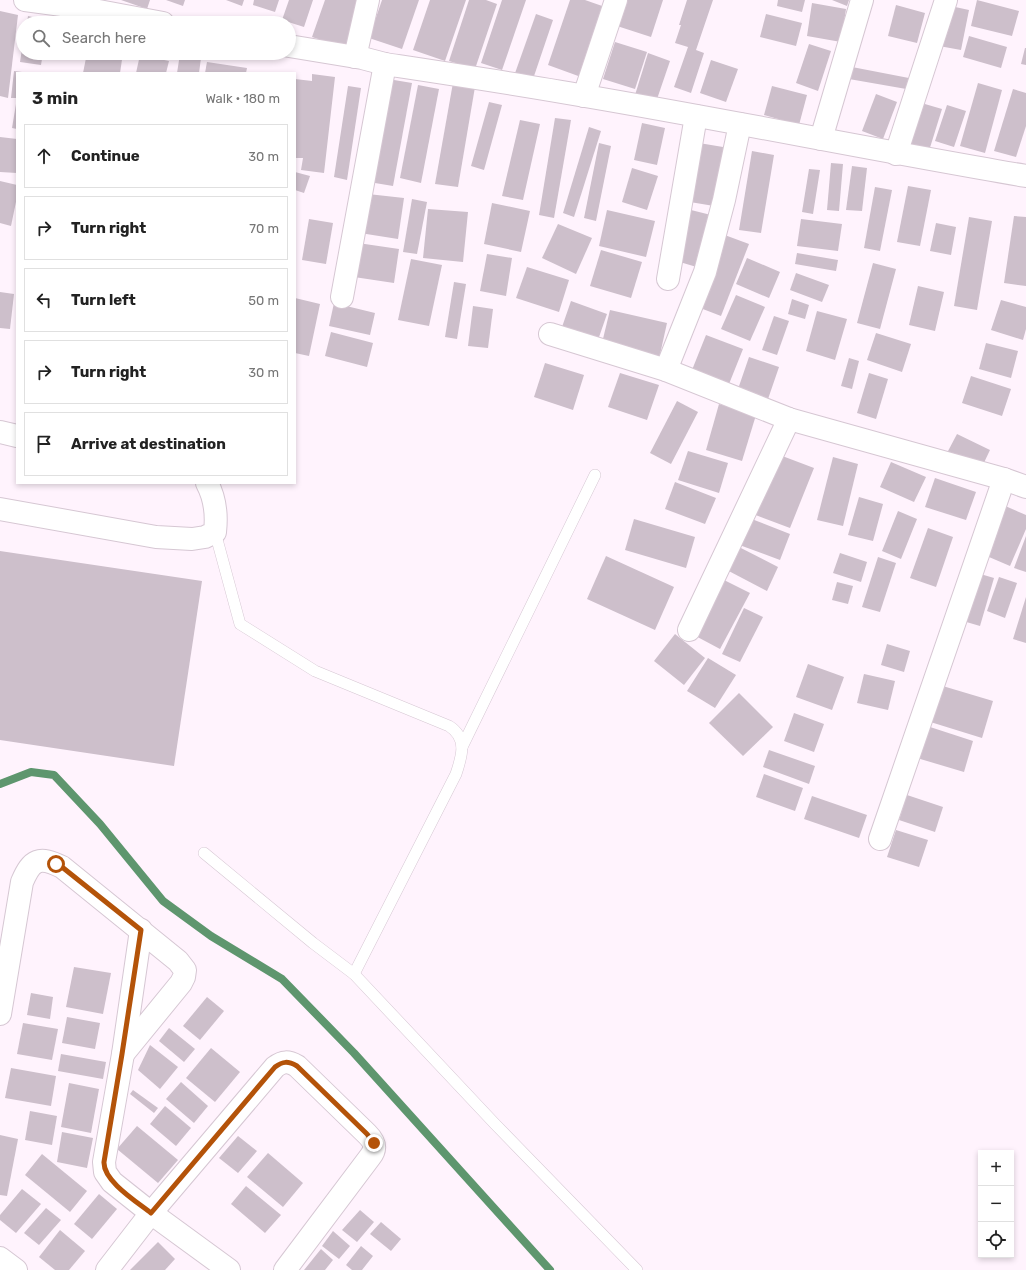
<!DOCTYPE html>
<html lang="en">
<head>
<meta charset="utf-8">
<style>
  :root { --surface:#fff; --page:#f2f2f2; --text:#222; --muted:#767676; --line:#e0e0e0 }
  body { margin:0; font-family:Rubik,sans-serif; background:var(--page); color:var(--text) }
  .controls { position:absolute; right:12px; bottom:12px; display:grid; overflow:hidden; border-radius:0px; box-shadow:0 2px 6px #0003 }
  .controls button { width:36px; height:36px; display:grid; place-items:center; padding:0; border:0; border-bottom:1px solid var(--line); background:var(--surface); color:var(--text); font:20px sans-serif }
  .stop { position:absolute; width:12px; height:12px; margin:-9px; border:3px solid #b45309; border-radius:50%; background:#fff }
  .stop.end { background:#b45309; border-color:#fff; box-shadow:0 1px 4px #0008 }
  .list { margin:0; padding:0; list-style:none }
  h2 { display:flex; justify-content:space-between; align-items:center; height:52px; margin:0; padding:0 16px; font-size:17px }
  h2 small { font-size:13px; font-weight:400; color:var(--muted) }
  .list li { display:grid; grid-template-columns:26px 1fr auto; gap:12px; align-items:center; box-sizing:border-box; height:64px; margin:0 8px 8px; padding:0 8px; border:1px solid var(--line); border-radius:0px }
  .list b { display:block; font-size:15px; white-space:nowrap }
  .list em { font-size:13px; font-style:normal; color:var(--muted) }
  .icon { flex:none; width:22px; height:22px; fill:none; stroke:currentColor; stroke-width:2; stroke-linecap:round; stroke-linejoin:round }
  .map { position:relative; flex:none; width:1026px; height:1270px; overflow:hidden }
  .search { position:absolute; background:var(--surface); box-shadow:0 2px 6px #0003; left:16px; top:16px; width:280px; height:44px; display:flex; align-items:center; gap:10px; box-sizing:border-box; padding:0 14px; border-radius:22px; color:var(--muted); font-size:15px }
  .panel { position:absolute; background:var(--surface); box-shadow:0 2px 6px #0003; left:16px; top:72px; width:280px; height:412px; border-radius:0px }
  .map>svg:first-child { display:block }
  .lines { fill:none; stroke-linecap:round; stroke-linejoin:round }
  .stream { stroke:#5e966e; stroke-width:8 }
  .building { fill:#cdbfcb }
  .service-casing { stroke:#d6c7d3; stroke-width:12 }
  .minor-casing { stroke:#d6c7d3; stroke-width:24 }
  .service { stroke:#fff; stroke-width:11 }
  .minor { stroke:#fff; stroke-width:22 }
  .route { stroke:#b45309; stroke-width:5 }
</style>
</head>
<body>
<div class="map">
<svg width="1026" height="1270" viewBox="0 0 1026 1270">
  <rect width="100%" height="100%" fill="#fff3fd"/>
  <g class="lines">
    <!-- stream -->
    <polyline class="stream" points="0,784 31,772 54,775 100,824 163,901 211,936 282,979 354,1053 550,1270"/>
  </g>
  <!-- building -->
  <g class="building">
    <polygon points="121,0 150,0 147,9"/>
    <polygon points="166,0 185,0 183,6"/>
    <polygon points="226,0 244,0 242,6"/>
    <polygon points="254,0 279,0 275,12 253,5"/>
    <polygon points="289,0 313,0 304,27 282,20"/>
    <polygon points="325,0 361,0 345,48 312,37"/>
    <polygon points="382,0 419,0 402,49 369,38"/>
    <polygon points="430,0 466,0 445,61 413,50"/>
    <polygon points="469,0 486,0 497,4 475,69 449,61"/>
    <polygon points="502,0 526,0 502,70 481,63"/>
    <polygon points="570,0 585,0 605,7 581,77 548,65"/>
    <polygon points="622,0 663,0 651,37 614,25"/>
    <polygon points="687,0 713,0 696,50 704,53 691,93 674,87 688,47 675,43 681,25 679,25"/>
    <polygon points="778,0 805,0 802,12 777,6"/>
    <polygon points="832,0 849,0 847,6"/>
    <polygon points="977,0 1019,11 1012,36 971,26"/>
    <polygon points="812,3 846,9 841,42 807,36"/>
    <polygon points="896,5 925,13 917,43 888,36"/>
    <polygon points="946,5 969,10 961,50 939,46"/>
    <polygon points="0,11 18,15 8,98 0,96"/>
    <polygon points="536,14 553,20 532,82 514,76"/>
    <polygon points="766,14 802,23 796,46 760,37"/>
    <polygon points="28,16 49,21 49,23 27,23"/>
    <polygon points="969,36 1007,47 1001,68 963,57"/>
    <polygon points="615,42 647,52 635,89 603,79"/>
    <polygon points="809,44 831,51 818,91 796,83"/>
    <polygon points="1025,48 1026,48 1026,65 1021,64"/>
    <polygon points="22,49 23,53 43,53 41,65 20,62"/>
    <polygon points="87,53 123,53 120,73 83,73"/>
    <polygon points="648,53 670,61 656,102 635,95"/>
    <polygon points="180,54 201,58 199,73 177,73"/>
    <polygon points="140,55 169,61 166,73 136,73"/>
    <polygon points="711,60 738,69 726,102 700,93"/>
    <polygon points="207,62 247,68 246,73 205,73"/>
    <polygon points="852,67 914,79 912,90 849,79"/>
    <polygon points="14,71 22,72 22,73 17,73 17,98 11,98"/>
    <polygon points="312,74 335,77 324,173 301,170 303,158 295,158 295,79 312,81"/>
    <polygon points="454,77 476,81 458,187 435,184"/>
    <polygon points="388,79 412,83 393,186 369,182"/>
    <polygon points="978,83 1002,90 985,153 960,146"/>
    <polygon points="418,85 439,89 421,183 400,178"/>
    <polygon points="348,86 361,88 347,180 334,177"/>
    <polygon points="772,86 807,95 799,125 764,115"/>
    <polygon points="1013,89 1026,93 1026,126 1016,157 994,151"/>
    <polygon points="876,94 897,102 883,139 862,131"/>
    <polygon points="489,102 502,105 484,170 471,166"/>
    <polygon points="918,102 942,109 928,154 904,146"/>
    <polygon points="16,104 17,104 17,129 12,128"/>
    <polygon points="947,105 966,111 954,147 935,141"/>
    <polygon points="555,118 571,120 554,218 539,215"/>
    <polygon points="520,120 540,124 523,200 502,196"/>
    <polygon points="642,123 665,128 657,165 634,160"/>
    <polygon points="589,127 601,131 574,217 563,213"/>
    <polygon points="0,137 17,139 17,173 0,172"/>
    <polygon points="693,142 729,148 720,207 684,201"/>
    <polygon points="599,143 611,146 596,221 584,218"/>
    <polygon points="752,151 774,155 761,233 739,230"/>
    <polygon points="831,163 843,164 839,211 827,210"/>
    <polygon points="852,166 867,168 862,211 846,210"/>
    <polygon points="632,168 658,176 647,210 622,202"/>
    <polygon points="809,169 820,170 813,214 802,212"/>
    <polygon points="295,172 310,176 304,193 295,190"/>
    <polygon points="0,181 17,185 17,197 11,226 0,223"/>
    <polygon points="908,186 931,190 920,246 897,242"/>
    <polygon points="875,187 892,190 880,251 864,248"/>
    <polygon points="368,194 404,198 398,239 360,233"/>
    <polygon points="412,199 427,202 417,254 403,252"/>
    <polygon points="492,203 530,211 521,252 484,244"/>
    <polygon points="428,209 468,212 463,262 423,258"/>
    <polygon points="687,209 715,216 700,268 673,260"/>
    <polygon points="607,210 655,221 646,257 599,246"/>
    <polygon points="1014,216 1026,217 1026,286 1004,283"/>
    <polygon points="969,217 992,221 977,310 954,306"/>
    <polygon points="309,219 333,223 326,264 302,260"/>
    <polygon points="801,219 842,224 838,251 797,246"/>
    <polygon points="936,223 956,227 951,255 930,251"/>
    <polygon points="558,224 592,238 576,274 542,258"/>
    <polygon points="722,234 749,244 721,316 695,306"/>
    <polygon points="358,243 399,249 394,283 354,277"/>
    <polygon points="601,250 642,262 631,298 590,286"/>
    <polygon points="797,253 838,260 836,271 795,264"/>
    <polygon points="487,254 512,258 506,296 480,291"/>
    <polygon points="747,258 780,272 769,298 736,284"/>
    <polygon points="411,259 442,265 429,326 398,320"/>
    <polygon points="873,263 896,269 880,329 857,323"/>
    <polygon points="527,267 569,280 559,312 516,298"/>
    <polygon points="796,273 829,285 822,302 790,290"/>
    <polygon points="454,282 466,284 457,339 445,337"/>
    <polygon points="918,286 944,292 935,331 909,325"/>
    <polygon points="0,292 14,294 10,329 0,328"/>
    <polygon points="736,295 765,307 750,341 721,329"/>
    <polygon points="295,298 320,304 309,356 295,353"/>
    <polygon points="792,299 809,305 805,319 788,314"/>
    <polygon points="1001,300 1026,307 1026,329 1023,340 991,330"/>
    <polygon points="571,301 607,314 598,340 562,327"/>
    <polygon points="334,303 375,313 370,335 329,326"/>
    <polygon points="473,306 493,309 488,348 468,346"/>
    <polygon points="610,310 667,323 659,359 601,347"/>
    <polygon points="817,311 847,319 835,360 806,351"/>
    <polygon points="774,316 789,321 777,355 762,350"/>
    <polygon points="331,332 373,343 367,367 325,356"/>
    <polygon points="876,333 911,344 902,372 867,360"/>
    <polygon points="706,335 743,349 729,384 692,370"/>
    <polygon points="986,343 1018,351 1011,378 979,369"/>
    <polygon points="749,357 779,367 768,399 738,389"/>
    <polygon points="849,358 859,361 852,389 841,386"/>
    <polygon points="545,363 584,375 573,410 534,397"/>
    <polygon points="620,373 659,385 647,420 608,407"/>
    <polygon points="869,373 888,379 876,419 857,413"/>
    <polygon points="971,376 1011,389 1002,416 962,403"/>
    <polygon points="677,401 698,412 671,464 650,453"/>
    <polygon points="719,404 756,415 742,461 706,450"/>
    <polygon points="957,434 990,450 981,469 947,453"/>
    <polygon points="688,451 728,463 719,493 678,480"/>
    <polygon points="777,454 814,468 790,528 753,514"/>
    <polygon points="833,457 858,464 843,526 817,520"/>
    <polygon points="891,462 926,477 914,502 880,487"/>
    <polygon points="935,478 976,492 966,520 925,507"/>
    <polygon points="675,482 716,498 705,524 665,509"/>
    <polygon points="859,497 883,504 873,541 848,535"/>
    <polygon points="1003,505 1026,515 1026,529 1010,566 982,554"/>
    <polygon points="898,511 917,519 901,559 882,551"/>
    <polygon points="744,516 790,534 780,560 734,543"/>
    <polygon points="634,519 695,537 686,568 625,550"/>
    <polygon points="928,528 953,537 936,587 910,578"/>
    <polygon points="1026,536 1026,572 1014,568"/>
    <polygon points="735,545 778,567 767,591 723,568"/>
    <polygon points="0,551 202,581 174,766 0,740"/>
    <polygon points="840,553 867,562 861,582 833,573"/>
    <polygon points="606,556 674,587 655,630 587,599"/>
    <polygon points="878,557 896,563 880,612 862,607"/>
    <polygon points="977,573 994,578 980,626 963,621"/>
    <polygon points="999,577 1017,583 1005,618 987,611"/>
    <polygon points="720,578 750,593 720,649 690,633"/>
    <polygon points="837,582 853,586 848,604 832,600"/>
    <polygon points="1026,597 1026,643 1013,639"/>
    <polygon points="744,608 763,617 740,662 722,654"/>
    <polygon points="675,634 705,658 684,685 654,661"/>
    <polygon points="887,644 910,651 904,672 881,665"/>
    <polygon points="708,658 736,675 715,708 687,691"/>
    <polygon points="808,664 844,677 832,710 796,697"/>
    <polygon points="864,674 895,681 888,710 857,703"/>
    <polygon points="936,684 993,701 982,738 924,720"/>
    <polygon points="739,693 773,727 743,756 709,723"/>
    <polygon points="794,713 824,724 814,752 784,741"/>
    <polygon points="927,726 973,741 964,772 917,758"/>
    <polygon points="769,750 815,766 809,784 763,767"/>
    <polygon points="764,774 803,788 795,811 756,797"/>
    <polygon points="907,795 943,807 935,832 899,820"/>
    <polygon points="812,796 867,815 859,838 804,819"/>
    <polygon points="896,830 928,840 919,867 887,857"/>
    <polygon points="74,967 111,973 103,1014 66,1007"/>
    <polygon points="31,993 53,997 50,1019 27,1015"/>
    <polygon points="207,997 224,1011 200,1040 183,1026"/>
    <polygon points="67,1017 100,1023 95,1049 62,1043"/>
    <polygon points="23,1023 58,1029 52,1060 17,1054"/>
    <polygon points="169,1028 195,1049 184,1062 159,1041"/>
    <polygon points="150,1045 178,1067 160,1089 138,1070"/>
    <polygon points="211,1048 240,1072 215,1102 186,1078"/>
    <polygon points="61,1054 106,1062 103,1079 58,1071"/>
    <polygon points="11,1068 56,1076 51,1106 5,1098"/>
    <polygon points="181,1082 208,1106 194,1123 166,1099"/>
    <polygon points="69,1083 99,1089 91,1133 61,1127"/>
    <polygon points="133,1090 158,1108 154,1113 130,1094"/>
    <polygon points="165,1106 191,1128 176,1146 150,1124"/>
    <polygon points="30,1111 57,1116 52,1145 25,1140"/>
    <polygon points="137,1126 178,1160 158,1183 117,1149"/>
    <polygon points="62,1132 93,1138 87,1168 57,1162"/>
    <polygon points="0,1135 18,1139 7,1196 0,1195"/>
    <polygon points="238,1136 257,1151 238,1173 219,1158"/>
    <polygon points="268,1153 303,1183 283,1207 247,1177"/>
    <polygon points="42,1154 87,1191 70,1212 25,1175"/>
    <polygon points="246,1186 281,1215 265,1233 231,1204"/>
    <polygon points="22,1189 41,1204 16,1233 0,1220 0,1215"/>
    <polygon points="99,1194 117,1209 92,1239 74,1224"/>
    <polygon points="46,1208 61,1220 39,1245 24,1233"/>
    <polygon points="360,1210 374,1222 357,1242 342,1230"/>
    <polygon points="381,1222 401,1239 391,1251 370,1234"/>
    <polygon points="60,1230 85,1251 69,1270 55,1270 39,1257"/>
    <polygon points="333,1231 350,1246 339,1259 322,1246"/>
    <polygon points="158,1242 175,1259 165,1270 130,1270"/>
    <polygon points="361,1246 373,1256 362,1270 352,1270 346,1265"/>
    <polygon points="321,1249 333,1260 325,1270 304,1270"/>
  </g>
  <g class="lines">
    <defs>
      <g id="service">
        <path d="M 215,532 L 240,624 L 315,671 L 449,726 C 468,738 462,756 456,774 L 354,974"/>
        <polyline points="462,747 595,475"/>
        <polyline points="204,853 313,943 354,974 495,1124 637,1270"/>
      </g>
      <g id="minor">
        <polyline points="25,0 77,7 163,23"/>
        <path d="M 289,46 L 362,58 L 385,64 C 451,74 518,84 585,96 C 732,121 879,151 1026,176"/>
        <polyline points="355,57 368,0"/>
        <polyline points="584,96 616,0"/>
        <polyline points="821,139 862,0"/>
        <polyline points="896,154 946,0"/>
        <polyline points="668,279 696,116"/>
        <polyline points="342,297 385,64"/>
        <polyline points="550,334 666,370 789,419 1004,479 1026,487"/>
        <polyline points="666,370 705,272 724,200 740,124"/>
        <polyline points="0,432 17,436"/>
        <path d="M 0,509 L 156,537 L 192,539 L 205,537 L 215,532 C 217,515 215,498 207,483"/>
        <polyline points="689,630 789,419"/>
        <polyline points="880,839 1004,479"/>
        <polyline points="141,930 123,1054 104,1162 105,1172 112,1182 151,1213 229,1270"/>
        <path d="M 0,1014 L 22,882 C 32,859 39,856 62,867 L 178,961 L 185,970 L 184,977 L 181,983 L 123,1054"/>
        <polyline points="0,1258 16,1270"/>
        <path d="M 107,1270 L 151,1213 L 275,1067 C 283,1061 288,1061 297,1066 L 367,1134 C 375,1142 377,1148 370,1157 L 285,1270"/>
      </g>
    </defs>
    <!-- service casing -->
    <use href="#service" class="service-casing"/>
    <!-- minor casing -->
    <use href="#minor" class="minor-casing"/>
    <!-- service -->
    <use href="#service" class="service"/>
    <!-- minor -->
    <use href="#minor" class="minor"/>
  </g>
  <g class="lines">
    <!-- route -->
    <path class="route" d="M 56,864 L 62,867 L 141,930 L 122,1054 L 104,1162 C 103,1181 137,1202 151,1213 L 275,1067 C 283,1061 288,1061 297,1066 L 367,1134 L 374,1143"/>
  </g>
</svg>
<div class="controls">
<button>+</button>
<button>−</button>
<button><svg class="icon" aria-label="locate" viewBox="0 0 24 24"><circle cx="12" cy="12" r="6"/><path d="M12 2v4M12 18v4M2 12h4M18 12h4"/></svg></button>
</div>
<div class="stop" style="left:56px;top:864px"></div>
<div class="stop end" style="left:374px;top:1143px"></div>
<div class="search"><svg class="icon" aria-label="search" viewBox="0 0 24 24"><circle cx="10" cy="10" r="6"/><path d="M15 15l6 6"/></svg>Search here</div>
<section class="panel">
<h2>3 min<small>Walk · 180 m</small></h2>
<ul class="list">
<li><svg class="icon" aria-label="ahead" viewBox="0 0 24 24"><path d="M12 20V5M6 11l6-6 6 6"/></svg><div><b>Continue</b></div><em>30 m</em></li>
<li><svg class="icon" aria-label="right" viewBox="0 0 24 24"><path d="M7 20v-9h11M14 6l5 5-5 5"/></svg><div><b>Turn right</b></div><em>70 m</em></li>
<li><svg class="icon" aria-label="left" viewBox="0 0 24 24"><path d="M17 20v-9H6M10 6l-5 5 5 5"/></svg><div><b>Turn left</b></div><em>50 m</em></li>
<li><svg class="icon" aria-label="right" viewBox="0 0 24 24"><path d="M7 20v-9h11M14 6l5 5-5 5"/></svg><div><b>Turn right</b></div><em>30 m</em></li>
<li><svg class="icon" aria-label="arrive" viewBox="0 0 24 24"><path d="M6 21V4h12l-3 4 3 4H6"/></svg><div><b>Arrive at destination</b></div></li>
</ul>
</section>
</div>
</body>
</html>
